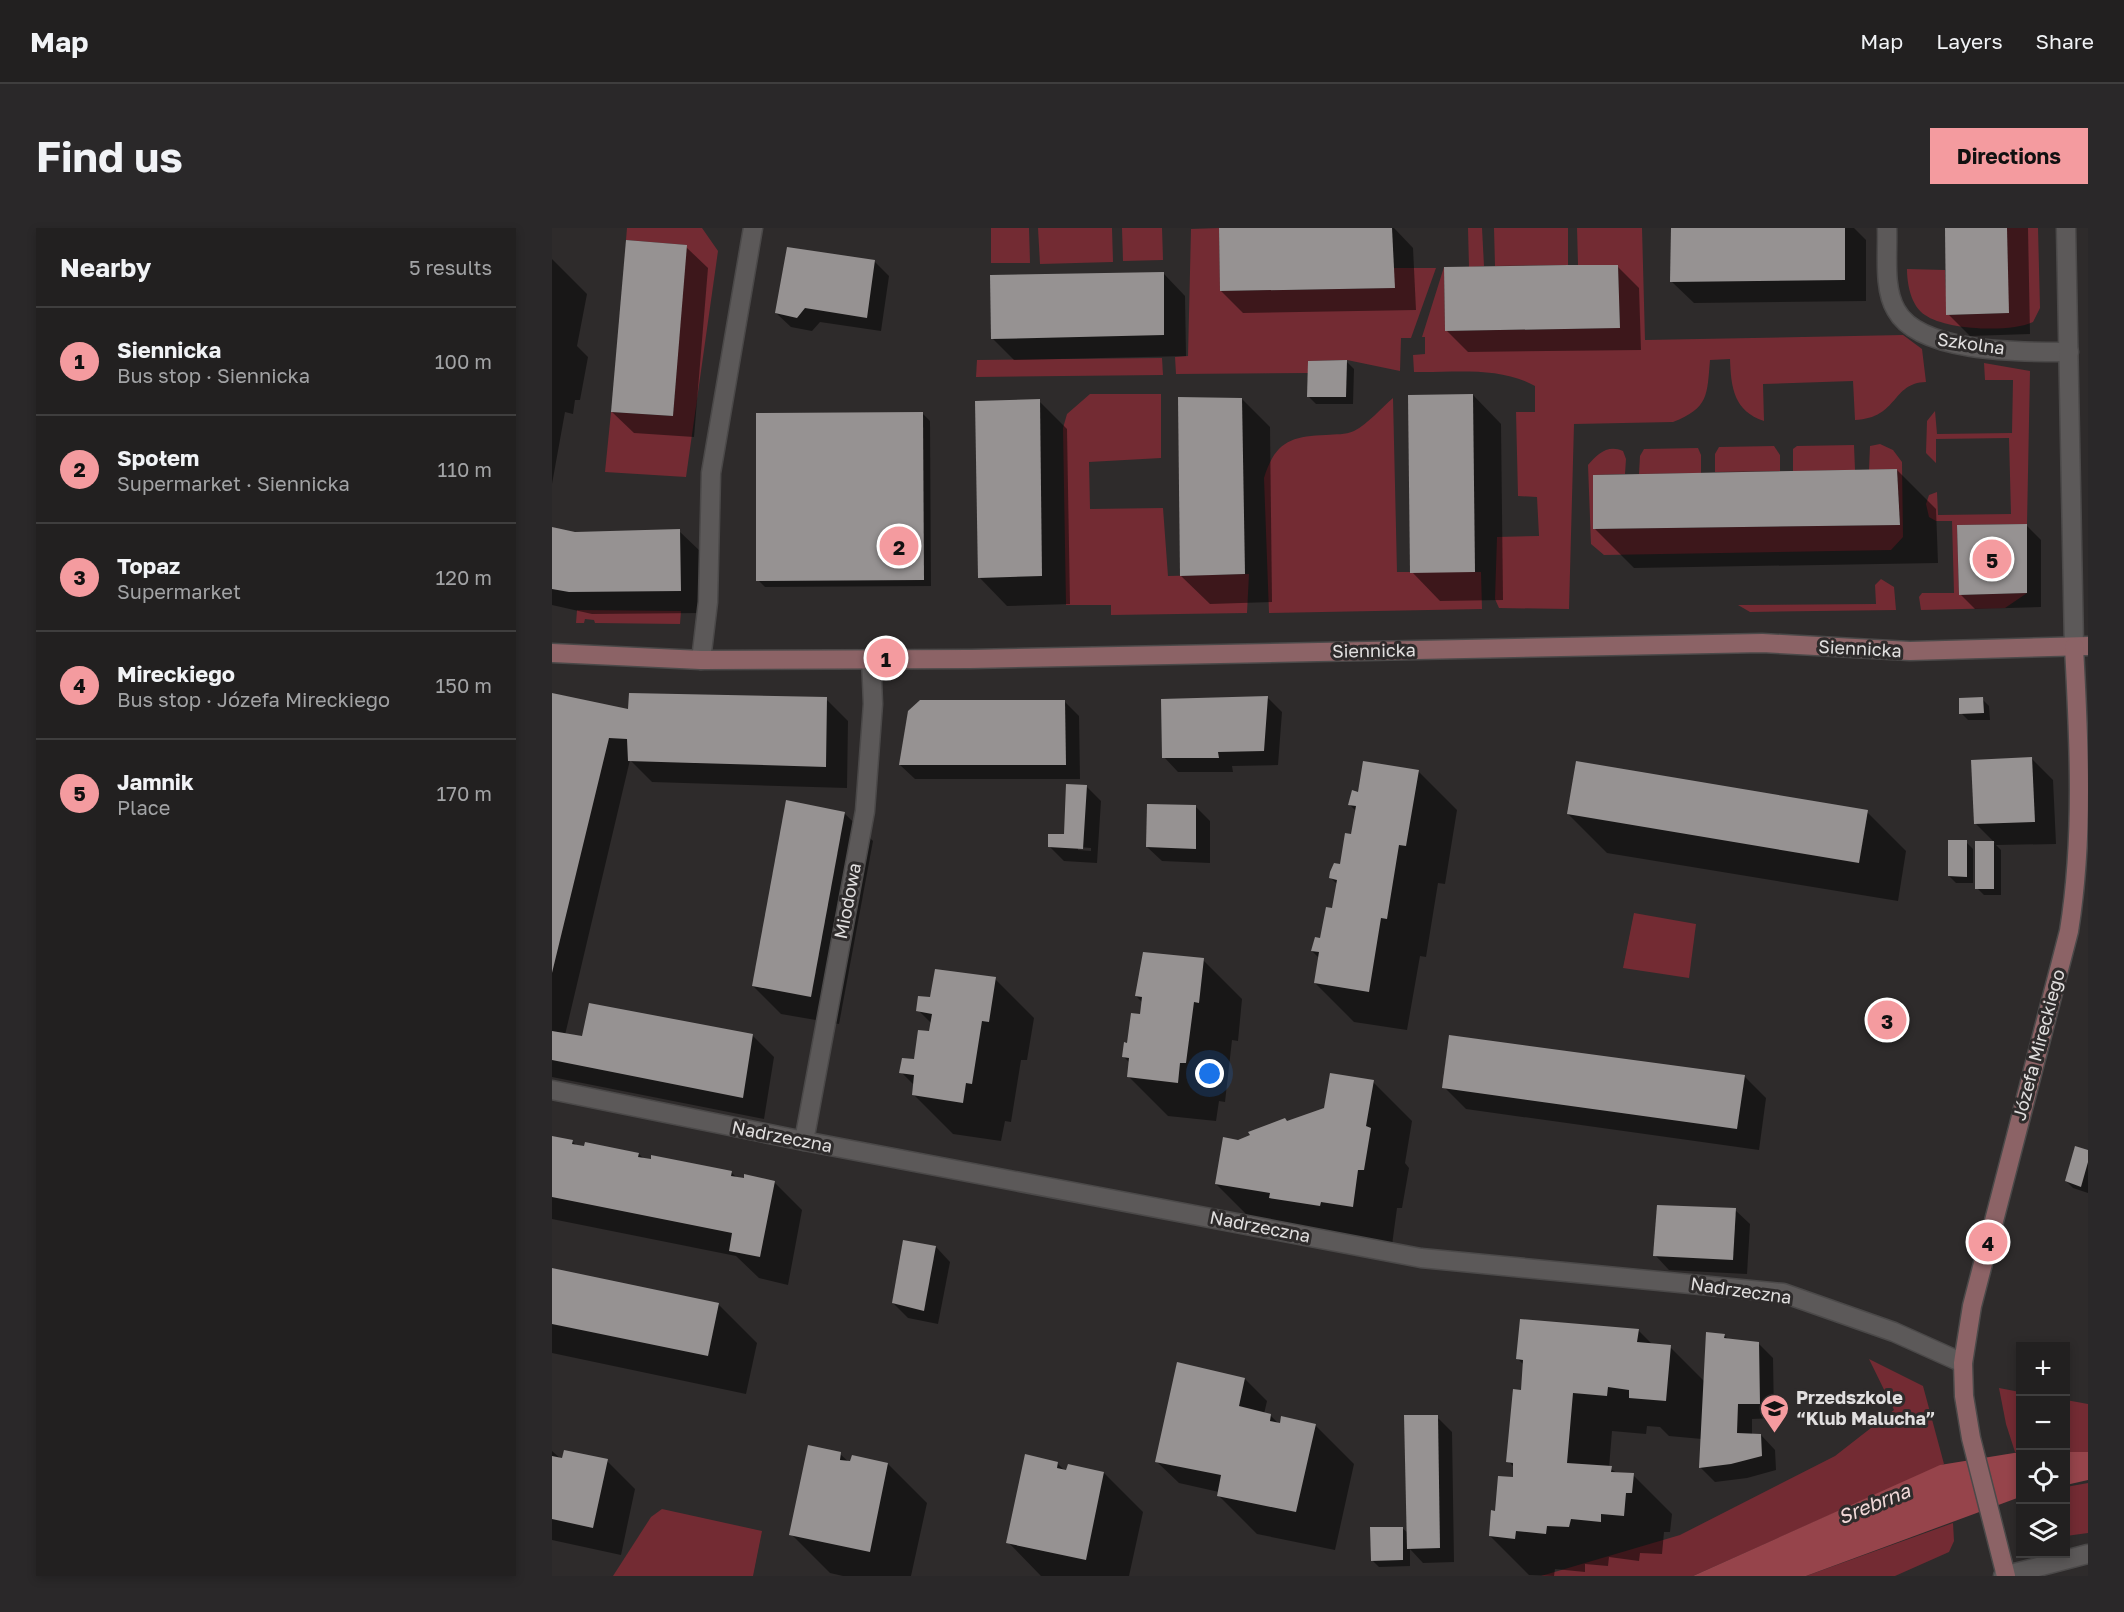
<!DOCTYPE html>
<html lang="en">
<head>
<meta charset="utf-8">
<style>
  :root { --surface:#222020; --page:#2a2829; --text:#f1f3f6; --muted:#a2a3a5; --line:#3f3e3e; --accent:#f49b9f }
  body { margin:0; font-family:"Golos Text",sans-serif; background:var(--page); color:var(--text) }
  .controls { position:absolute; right:18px; bottom:18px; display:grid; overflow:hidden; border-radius:0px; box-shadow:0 3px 9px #0003 }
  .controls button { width:54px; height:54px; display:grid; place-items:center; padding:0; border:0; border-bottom:2px solid var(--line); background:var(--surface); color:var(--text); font:30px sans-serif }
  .you { position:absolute; left:658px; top:846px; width:21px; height:21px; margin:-15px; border:4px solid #fff; border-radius:50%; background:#1a73e8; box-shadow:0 0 0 9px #1a73e833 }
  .badge { display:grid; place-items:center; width:39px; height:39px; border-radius:50%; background:var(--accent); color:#111; font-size:20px; font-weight:700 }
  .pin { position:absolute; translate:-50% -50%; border:3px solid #fff; box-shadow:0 2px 6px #0006 }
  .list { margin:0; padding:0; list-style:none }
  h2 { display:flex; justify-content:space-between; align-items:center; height:78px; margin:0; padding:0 24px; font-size:26px }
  h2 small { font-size:20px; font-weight:400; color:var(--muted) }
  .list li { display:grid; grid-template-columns:39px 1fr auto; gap:18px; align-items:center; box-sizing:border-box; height:108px; padding:0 24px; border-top:2px solid var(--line) }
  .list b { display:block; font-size:22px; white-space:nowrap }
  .list p { margin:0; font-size:20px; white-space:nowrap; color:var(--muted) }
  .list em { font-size:20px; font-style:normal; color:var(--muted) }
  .icon { flex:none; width:33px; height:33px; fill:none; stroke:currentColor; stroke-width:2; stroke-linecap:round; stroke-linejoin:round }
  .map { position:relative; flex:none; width:1536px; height:1348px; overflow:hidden; border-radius:0px }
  header { display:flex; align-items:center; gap:36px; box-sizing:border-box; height:84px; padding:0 30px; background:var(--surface); border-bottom:2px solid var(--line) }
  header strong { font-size:28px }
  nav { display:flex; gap:33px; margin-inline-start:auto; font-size:21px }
  .intro { display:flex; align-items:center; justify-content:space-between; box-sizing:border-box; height:144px; padding:0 36px }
  h1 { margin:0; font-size:42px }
  .button { padding:15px 27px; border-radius:0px; background:var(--accent); color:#111; font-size:21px; font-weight:700 }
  main { display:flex; gap:36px; padding:0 36px }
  aside { flex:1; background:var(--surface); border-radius:0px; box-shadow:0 3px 9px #0003 }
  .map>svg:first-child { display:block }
  .green { fill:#732b33 }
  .water { fill:#96444b }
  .shadow { fill:#0007; fill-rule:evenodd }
  .building { fill:#969292 }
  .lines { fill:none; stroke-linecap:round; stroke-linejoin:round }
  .street-casing { stroke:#4b4949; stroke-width:21 }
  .secondary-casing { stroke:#4b4949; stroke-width:21 }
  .street { stroke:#5c5959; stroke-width:18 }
  .secondary { stroke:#8c6366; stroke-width:18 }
  .labels { text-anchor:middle; stroke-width:6; stroke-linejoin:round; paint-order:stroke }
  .street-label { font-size:18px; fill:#e1dfdf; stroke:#2e2b2b }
  .poi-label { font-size:18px; font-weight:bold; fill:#e1dfdf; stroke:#2e2b2b; text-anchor:start }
  .water-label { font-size:20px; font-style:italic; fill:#f1d8d8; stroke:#2e2b2b }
</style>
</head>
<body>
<header>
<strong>Map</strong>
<nav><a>Map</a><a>Layers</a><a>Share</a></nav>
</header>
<div class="intro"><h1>Find us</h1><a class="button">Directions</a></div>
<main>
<aside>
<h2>Nearby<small>5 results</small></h2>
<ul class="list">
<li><span class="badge">1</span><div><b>Siennicka</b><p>Bus stop · Siennicka</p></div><em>100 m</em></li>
<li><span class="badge">2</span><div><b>Społem</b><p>Supermarket · Siennicka</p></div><em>110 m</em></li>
<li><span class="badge">3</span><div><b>Topaz</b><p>Supermarket</p></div><em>120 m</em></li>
<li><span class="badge">4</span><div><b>Mireckiego</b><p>Bus stop · Józefa Mireckiego</p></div><em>150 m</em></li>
<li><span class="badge">5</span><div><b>Jamnik</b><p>Place</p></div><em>170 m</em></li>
</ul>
</aside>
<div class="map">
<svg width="1536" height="1348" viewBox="0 0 1536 1348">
  <rect width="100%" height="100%" fill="#2e2b2b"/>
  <!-- green -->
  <g class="green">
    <polygon points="75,0 150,0 166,23 134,249 53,244 59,184 121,188 134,17 74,12"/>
    <polygon points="439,0 477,0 478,35 439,35"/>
    <polygon points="486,0 560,0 561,34 488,36"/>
    <polygon points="570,0 610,0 611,32 571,33"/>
    <polygon points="667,0 668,63 842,60 842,40 884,40 859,110 849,110 848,143 795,132 756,133 756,145 624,146 623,129 636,128 639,1"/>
    <polygon points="916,0 930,0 932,38 917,39"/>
    <polygon points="942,0 1016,0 1016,37 943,38"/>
    <path d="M 1025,0 L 1090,0 L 1093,112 L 1351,107 L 1370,121 L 1374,154 C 1339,155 1347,190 1303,192 L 1301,153 L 1211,156 L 1212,193 C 1182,183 1179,160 1178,131 L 1158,132 C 1155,167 1157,180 1121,194 L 1022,196 L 1017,381 L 947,380 L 943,371 L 945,309 L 987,308 L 985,269 L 966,268 L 964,184 L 983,184 L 983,158 C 947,138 902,145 862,144 L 861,127 L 873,126 L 873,109 L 870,109 L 892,39 L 893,103 L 1068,100 L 1066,37 L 1026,37 Z"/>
    <path d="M 1455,0 L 1486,0 L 1488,80 L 1481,94 C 1458,105 1394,102 1373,87 C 1359,78 1355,56 1355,41 L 1393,42 L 1395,87 L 1456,85 Z"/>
    <polygon points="610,130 611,147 424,149 425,132"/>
    <polygon points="1432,135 1478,143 1475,296 1405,297 1407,367 1475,365 1453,380 1369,382 1367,369 1370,365 1402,365 1400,293 1384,293 1377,289 1374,276 1377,267 1385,264 1386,287 1459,286 1457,210 1384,211 1384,235 1374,225 1375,193 1383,183 1385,206 1460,205 1461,152 1433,152"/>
    <polygon points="538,166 609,166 609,230 537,234 538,281 611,280 616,348 697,346 695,385 559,387 559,377 514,377 511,200 515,186"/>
    <path d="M 841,170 L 845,344 L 929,344 L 930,381 L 717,385 L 712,250 C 723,214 739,208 774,207 C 784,206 793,207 802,203 C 816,196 829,180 841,170 Z"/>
    <path d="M 1328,216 L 1341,222 L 1350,234 L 1351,309 L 1339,322 L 1052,327 L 1039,316 L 1036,237 C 1045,226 1056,216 1071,223 L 1074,231 L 1073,246 L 1041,247 L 1042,301 L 1348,297 L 1345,241 L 1317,242 L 1318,218 Z"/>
    <polygon points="1302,217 1303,242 1241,243 1241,221 1245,218"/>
    <polygon points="1222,218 1228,227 1228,243 1163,244 1163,226 1167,219"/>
    <polygon points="1146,220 1149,227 1149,245 1087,246 1088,228 1092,221"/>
    <polygon points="1329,351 1342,359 1344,382 1198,384 1186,377 1324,376 1323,357"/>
    <polygon points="25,382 129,383 128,396 43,395 42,392 33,391 32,395 24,395"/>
    <polygon points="1082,685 1144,696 1137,750 1071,740"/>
    <polygon points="1317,1131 1371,1158 1392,1236 1141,1348 989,1348 1128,1307 1283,1228 1342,1182"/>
    <polygon points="1447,1160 1468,1164 1468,1224 1463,1224 1454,1196"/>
    <polygon points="1514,1172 1536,1176 1536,1224 1514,1224"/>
    <polygon points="1536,1255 1536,1305 1514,1308 1514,1259"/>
    <polygon points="110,1281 210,1303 201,1348 61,1348 99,1289"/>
    <polygon points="1401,1295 1402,1313 1397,1324 1343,1348 1254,1348"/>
  </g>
  <!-- water -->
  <g class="water">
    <polygon points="1468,1224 1468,1269 1254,1348 1141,1348 1388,1237"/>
    <polygon points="1514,1224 1536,1224 1536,1252 1514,1257"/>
  </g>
  <!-- shadow -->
  <g class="shadow">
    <polygon points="715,0 842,0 861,20 864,82 691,85 669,63"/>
    <polygon points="1120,0 1302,0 1314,12 1314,73 1142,75 1120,54"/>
    <polygon points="1394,0 1476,0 1478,106 1418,108 1396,86"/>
    <polygon points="134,19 156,40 142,209 82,205 60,184"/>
    <polygon points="0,31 35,66 25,118 36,129 28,172 23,172 21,186 13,184 0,256"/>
    <polygon points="322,33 337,48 329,103 268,94 260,103 239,99 224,85"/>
    <polygon points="1065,38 1087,60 1089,122 916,124 894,102"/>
    <polygon points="612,46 633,68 634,128 462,132 440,110"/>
    <polygon points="795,134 802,141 801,176 764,176 757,169"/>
    <polygon points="921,167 949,196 951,372 888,373 860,344"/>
    <polygon points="690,171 718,199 720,374 658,376 629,348"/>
    <polygon points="487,173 515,201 518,376 455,378 427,349"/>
    <polygon points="371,186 378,193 379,358 213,359 206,352"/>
    <polygon points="1345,242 1384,281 1386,335 1082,340 1043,301"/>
    <polygon points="1474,297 1489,312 1489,379 1423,381 1408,366"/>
    <polygon points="0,301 23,306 127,303 149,324 150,385 40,386 0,377"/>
    <polygon points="0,467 78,483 274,471 296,493 295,560 100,554 78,532 13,807 31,810 200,807 222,829 212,891 0,849"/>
    <polygon points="716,470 730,484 726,537 680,538 681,544 626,544 612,529"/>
    <polygon points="1430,471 1437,478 1438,492 1416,492 1409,485"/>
    <polygon points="512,473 527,488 528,551 363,551 348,537"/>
    <polygon points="1479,530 1501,552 1504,616 1444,617 1449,622 1449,667 1432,667 1425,660 1425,615 1443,615 1424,596"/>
    <polygon points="866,543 905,582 893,656 886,655 874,729 868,728 855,802 802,794 763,755 767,730 760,723 770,711 781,682 786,657 779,650 789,638 800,608 804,583 798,577 807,565"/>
    <path d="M 534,558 L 549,573 L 545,635 L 512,633 L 497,618 L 514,608 ZM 526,619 L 539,620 L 539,623 L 526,622 Z"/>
    <polygon points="644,579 658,593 658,635 610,633 595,619"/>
    <polygon points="1315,584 1354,623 1346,673 1055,625 1016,586"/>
    <polygon points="292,585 321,613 287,796 229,786 201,758"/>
    <polygon points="1414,614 1421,621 1421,655 1404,655 1397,648"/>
    <polygon points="651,732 690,771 686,813 680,812 673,874 667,873 664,893 616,888 577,849 578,835 571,828 589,788 591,775 584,768"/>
    <polygon points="443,751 482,790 475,832 469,832 459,894 453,893 449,913 401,906 362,867 363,858 349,844 363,833 378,805 380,796 366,782 380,771"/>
    <polygon points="1192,848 1214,870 1207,922 914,881 892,859"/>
    <polygon points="821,854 860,893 853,935 857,940 850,980 845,980 840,1017 703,995 664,956 686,913 773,881"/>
    <polygon points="0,909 20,913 25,918 87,926 92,931 180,945 185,950 222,954 250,982 236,1057 207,1050 184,1028 0,991"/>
    <polygon points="1536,924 1536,965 1521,960 1514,953"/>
    <polygon points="1183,982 1198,996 1195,1046 1117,1042 1103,1027"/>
    <polygon points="384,1019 398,1034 386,1096 356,1090 341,1075"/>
    <polygon points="0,1041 166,1076 205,1115 194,1166 0,1125"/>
    <polygon points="1086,1102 1101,1117 1118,1119 1153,1154 1172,1107 1177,1112 1206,1115 1221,1130 1222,1190 1200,1191 1200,1207 1209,1207 1223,1222 1224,1242 1195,1250 1163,1254 1148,1239 1150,1211 1117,1208 1108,1199 1095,1198 1094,1206 1060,1203 1057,1240 1065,1245 1081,1247 1120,1286 1118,1304 1112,1304 1110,1326 1088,1325 1087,1333 1057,1329 1056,1338 1033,1336 1033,1344 1003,1341 1002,1348 977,1347 938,1308 944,1284 962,1250 963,1240 956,1233 970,1164 972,1137 966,1131"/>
    <polygon points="693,1151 715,1173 712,1186 719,1188 729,1198 763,1197 802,1236 783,1322 705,1306 666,1267 667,1264 627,1255 605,1234"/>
    <polygon points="885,1189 900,1204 902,1334 871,1335 858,1321 858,1338 827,1339 820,1332 850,1300 856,1305"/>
    <polygon points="0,1223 9,1231 55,1233 83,1261 69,1327 0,1312"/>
    <polygon points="288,1226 299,1236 336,1236 375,1275 359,1348 291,1348 278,1345 239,1306"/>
    <polygon points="505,1235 515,1245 552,1245 591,1284 577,1348 489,1348 456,1314"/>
  </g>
  <!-- building -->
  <g class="building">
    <polygon points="667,0 840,0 843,60 668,63"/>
    <polygon points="1119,0 1293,0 1293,52 1118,54"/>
    <polygon points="1393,0 1455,0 1457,85 1394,87"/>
    <polygon points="74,12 135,17 121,188 59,184"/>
    <polygon points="235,19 323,32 315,90 253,80 245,90 223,85"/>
    <polygon points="1016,37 1066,37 1068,100 893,103 892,39"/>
    <polygon points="612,44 612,107 439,111 438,47"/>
    <polygon points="795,132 794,169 755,169 756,133"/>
    <polygon points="921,166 923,344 858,345 856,167"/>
    <polygon points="626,169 690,170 693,346 628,348"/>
    <polygon points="488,171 490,348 426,350 423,173"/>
    <polygon points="371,184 372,352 204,353 204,185"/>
    <polygon points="1345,241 1348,297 1041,301 1041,247"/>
    <polygon points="1475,296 1475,365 1407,367 1405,297"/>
    <polygon points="0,299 23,304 128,301 129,363 17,364 0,361"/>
    <polygon points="0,465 76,481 77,465 275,469 274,539 76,533 75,511 57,510 0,745"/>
    <polygon points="716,468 712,523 666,524 667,530 610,530 609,471"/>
    <polygon points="1431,469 1432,485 1407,486 1407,470"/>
    <polygon points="368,472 513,472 514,537 347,537 356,483"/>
    <polygon points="1480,529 1483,594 1422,596 1419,532"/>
    <polygon points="811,533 867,542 854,618 847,617 835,691 829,690 817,764 762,755 767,724 759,723 763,709 768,710 774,679 780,680 785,652 777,650 778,644 782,635 788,636 793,605 799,606 804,578 796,577 800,562 806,564"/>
    <polygon points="1024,533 1316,582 1307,635 1015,586"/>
    <polygon points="514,556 535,557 531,621 496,619 496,606 512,606"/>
    <polygon points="234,572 293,584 259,769 200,758"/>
    <polygon points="595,576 644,577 644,621 594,619"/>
    <polygon points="1396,612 1415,612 1415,649 1396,648"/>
    <rect x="1423" y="613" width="19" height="48"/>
    <polygon points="591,724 652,730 647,775 642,774 634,835 628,835 626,855 575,849 577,830 570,829 572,814 575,815 579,785 588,786 590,769 583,768"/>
    <polygon points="383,741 444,749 437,794 430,793 420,856 414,855 411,875 360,867 362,847 347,845 350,830 362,831 366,802 377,803 380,786 364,783 366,768 378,769"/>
    <polygon points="37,775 201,806 191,870 0,832 0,803 30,808"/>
    <polygon points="897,807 1193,847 1185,901 890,860"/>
    <polygon points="778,845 822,852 814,898 819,900 812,942 806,942 801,979 769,974 768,978 717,970 718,965 663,956 671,909 686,912 698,907 696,904 733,890 735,893 772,880"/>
    <polygon points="0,908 21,912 20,916 32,918 33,914 87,925 86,929 99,931 99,927 180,943 179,948 192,950 192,946 223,953 208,1029 177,1023 180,1005 0,969"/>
    <polygon points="1523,918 1536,922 1536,934 1529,959 1513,953"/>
    <polygon points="1105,977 1184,980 1181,1032 1101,1028"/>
    <polygon points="351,1012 384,1018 372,1083 340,1075"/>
    <polygon points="0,1040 167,1075 156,1128 0,1096"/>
    <polygon points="968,1091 1087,1101 1085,1114 1119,1117 1114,1173 1077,1170 1077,1162 1056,1159 1055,1168 1021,1165 1015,1235 1060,1238 1059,1244 1082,1245 1080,1265 1074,1265 1072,1288 1049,1286 1049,1294 1019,1291 1017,1299 995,1298 994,1306 964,1303 963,1311 937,1308 939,1282 943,1283 946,1248 961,1249 961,1235 954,1234 961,1161 969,1162 971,1132 964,1131"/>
    <polygon points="1154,1104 1173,1106 1172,1110 1207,1114 1208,1176 1186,1176 1185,1205 1209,1206 1210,1228 1179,1236 1147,1240"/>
    <polygon points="625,1134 693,1150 687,1178 719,1186 718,1193 728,1195 729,1188 764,1196 744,1284 665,1268 669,1247 603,1234"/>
    <polygon points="852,1187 886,1187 888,1320 855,1321"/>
    <polygon points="256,1217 289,1224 288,1232 298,1233 300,1227 336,1235 318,1324 237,1307"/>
    <polygon points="12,1222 56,1231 41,1300 0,1291 0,1228 10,1230"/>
    <polygon points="473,1226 506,1234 505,1240 514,1242 516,1236 552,1244 534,1332 454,1315"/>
    <polygon points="818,1299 851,1299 851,1332 819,1333"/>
  </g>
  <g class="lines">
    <defs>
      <g id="street">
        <path d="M 1335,0 C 1336,25 1331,60 1344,82 C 1368,126 1472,124 1517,124"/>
        <polyline points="1514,0 1522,419"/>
        <polyline points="149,432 156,374 159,245 201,0"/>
        <polyline points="0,862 252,913 869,1030 1231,1065 1342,1104 1411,1135"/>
        <polyline points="252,913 313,583 321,476 319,430"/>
        <polyline points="1451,1348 1536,1326"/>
      </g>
      <g id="secondary">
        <polyline points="0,425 149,432 419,431 1210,415 1358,423 1536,418"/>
        <path d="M 1454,1348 L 1419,1210 L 1412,1168 L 1411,1135 L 1420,1078 L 1517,703 C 1532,609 1527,513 1522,419"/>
      </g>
    </defs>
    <!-- street casing -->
    <use href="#street" class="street-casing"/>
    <!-- secondary casing -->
    <use href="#secondary" class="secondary-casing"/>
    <!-- street -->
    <use href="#street" class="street"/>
    <!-- secondary -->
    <use href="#secondary" class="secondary"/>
  </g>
  <!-- icons -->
  <defs>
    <symbol id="school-pin" viewBox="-11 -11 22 30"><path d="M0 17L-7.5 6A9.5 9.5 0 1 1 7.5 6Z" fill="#f49b9f" stroke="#2e2b2b"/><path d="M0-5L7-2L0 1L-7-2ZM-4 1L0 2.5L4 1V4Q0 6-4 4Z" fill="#111"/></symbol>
  </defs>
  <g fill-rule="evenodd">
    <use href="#school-pin" x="1206" y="1164" width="33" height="45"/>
  </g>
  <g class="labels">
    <!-- street labels -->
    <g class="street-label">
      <text transform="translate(1419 116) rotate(8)" y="6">Szkolna</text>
      <text transform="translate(1308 421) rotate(3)" y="6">Siennicka</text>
      <text transform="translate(822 423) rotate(-1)" y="6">Siennicka</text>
      <text transform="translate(296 673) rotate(-79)" y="6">Miodowa</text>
      <text transform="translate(1487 817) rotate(-75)" y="6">Józefa Mireckiego</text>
      <text transform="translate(230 909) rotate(11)" y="6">Nadrzeczna</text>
      <text transform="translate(708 999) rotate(11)" y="6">Nadrzeczna</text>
      <text transform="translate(1189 1063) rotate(8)" y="6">Nadrzeczna</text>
    </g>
    <!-- poi labels -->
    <g class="poi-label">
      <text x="1244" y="1176">Przedszkole<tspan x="1244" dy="21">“Klub Malucha”</tspan></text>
    </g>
    <!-- water labels -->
    <g class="water-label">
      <text transform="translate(1322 1276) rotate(-22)" y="7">Srebrna</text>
    </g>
  </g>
</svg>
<div class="controls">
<button>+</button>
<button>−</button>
<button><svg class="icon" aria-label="locate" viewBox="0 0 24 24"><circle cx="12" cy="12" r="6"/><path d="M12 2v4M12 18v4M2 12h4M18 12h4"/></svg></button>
<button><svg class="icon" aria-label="layers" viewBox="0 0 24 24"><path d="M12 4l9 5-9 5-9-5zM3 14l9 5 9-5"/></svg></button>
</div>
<div class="you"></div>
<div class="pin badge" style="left:334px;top:430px">1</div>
<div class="pin badge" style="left:347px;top:318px">2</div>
<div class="pin badge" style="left:1335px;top:792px">3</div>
<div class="pin badge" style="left:1436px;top:1014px">4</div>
<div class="pin badge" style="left:1440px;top:331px">5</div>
</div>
</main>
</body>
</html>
